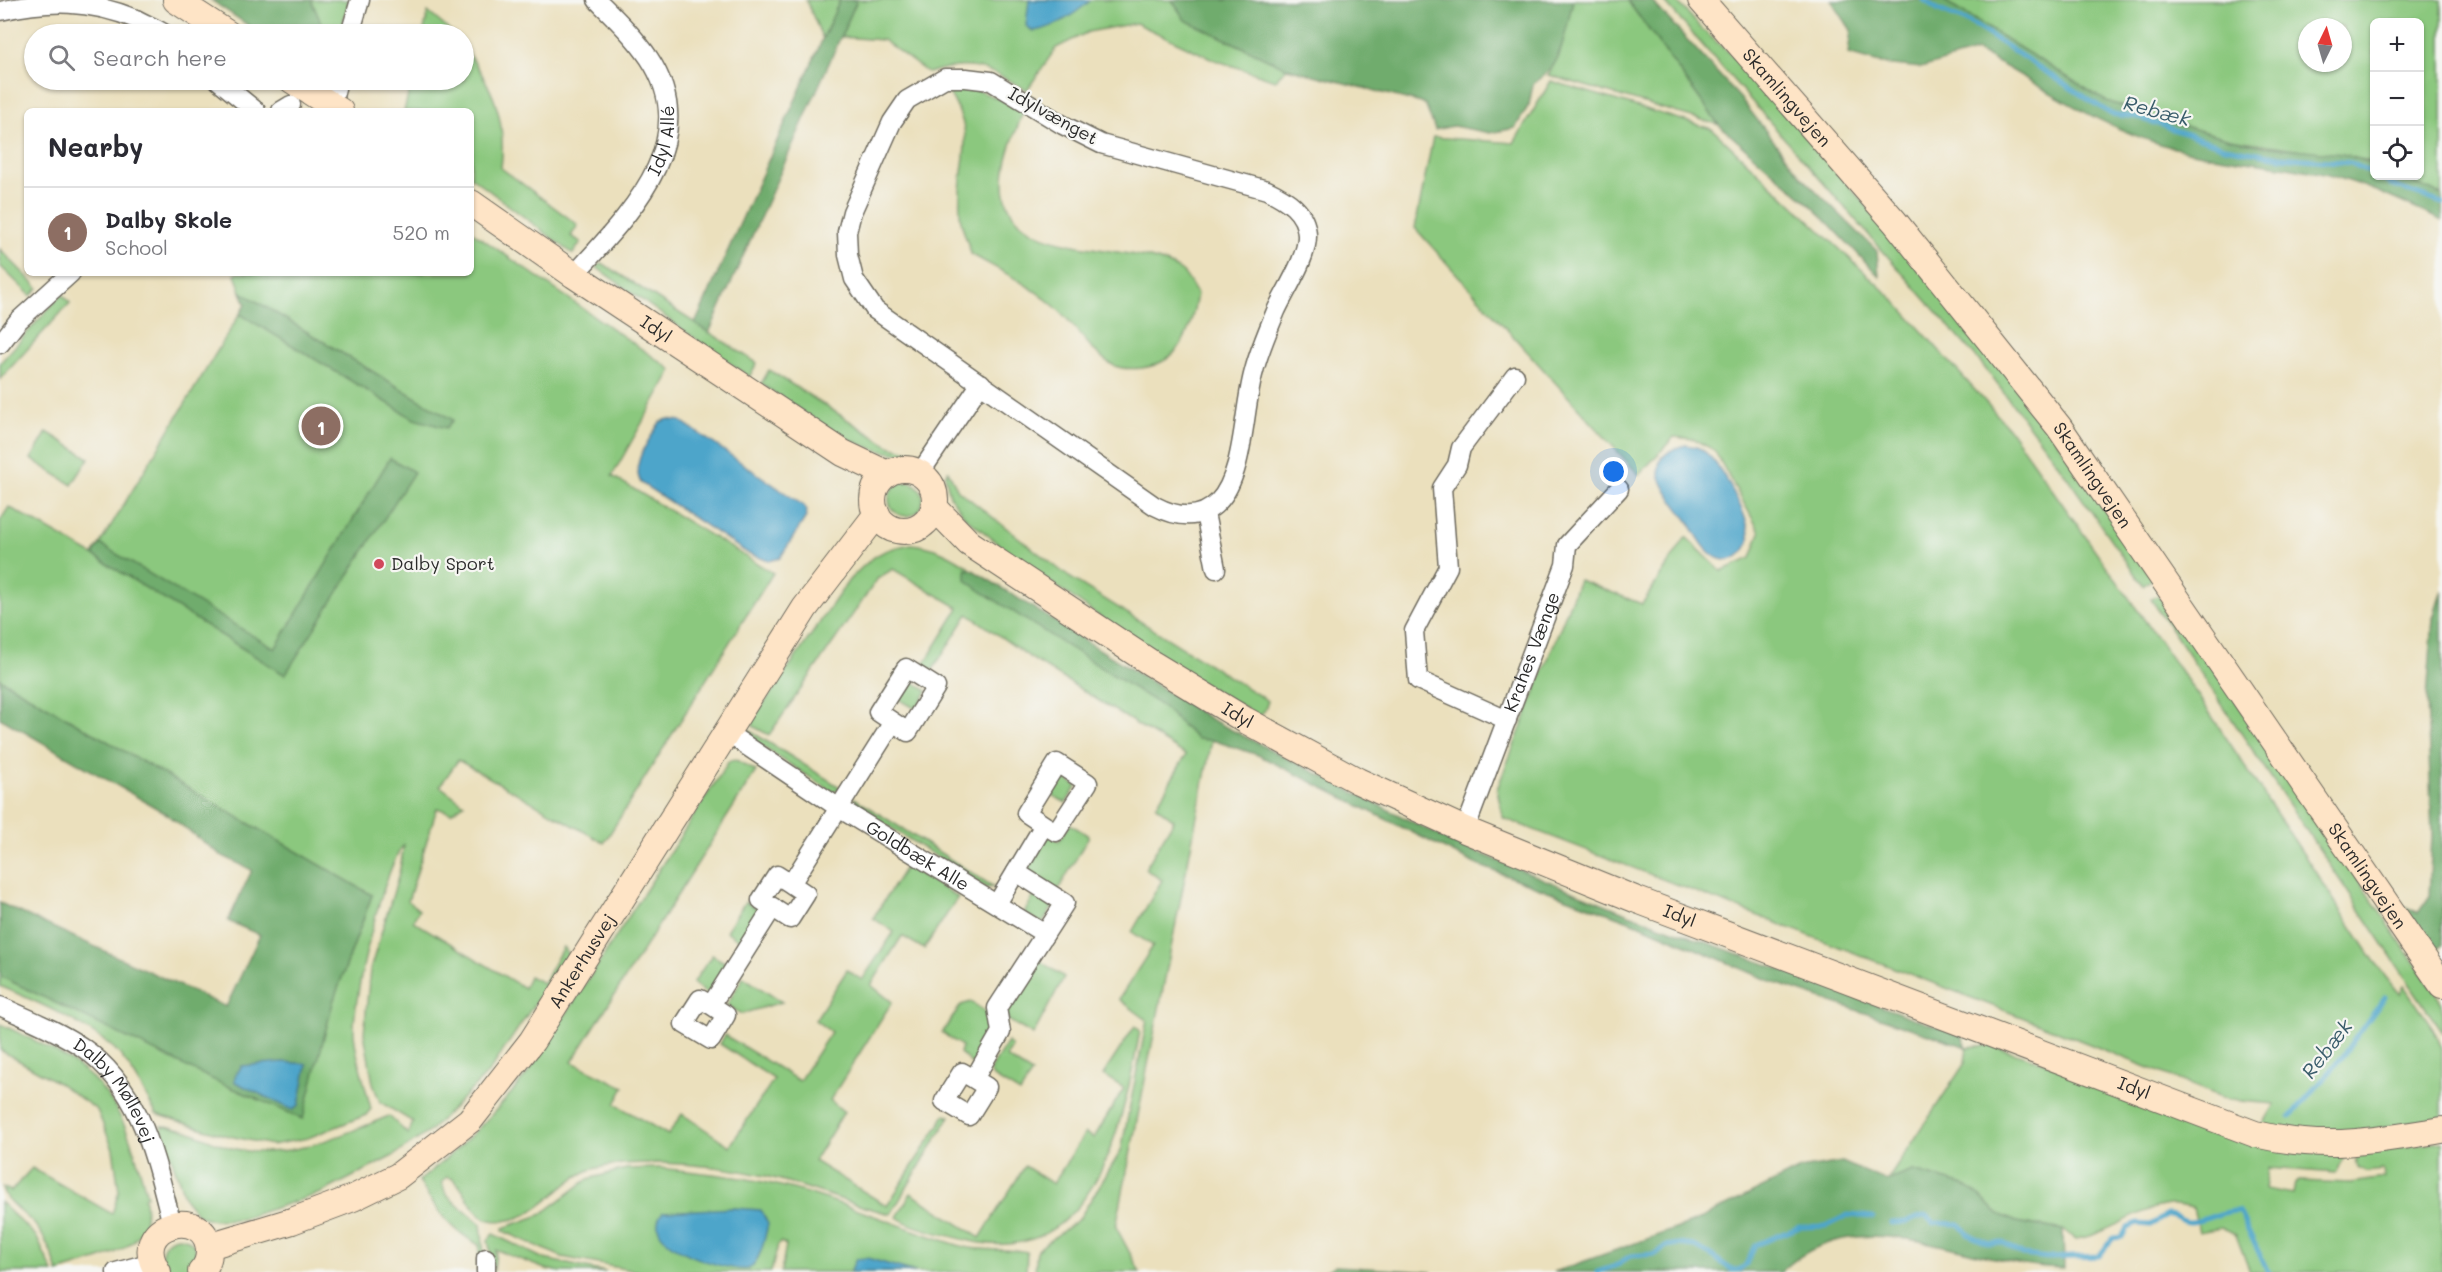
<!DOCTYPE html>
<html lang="en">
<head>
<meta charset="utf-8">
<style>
  :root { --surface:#fff; --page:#f7f7f7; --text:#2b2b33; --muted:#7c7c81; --line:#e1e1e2; --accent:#b45309 }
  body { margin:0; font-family:Mali,sans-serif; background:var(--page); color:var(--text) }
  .controls { position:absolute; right:18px; top:18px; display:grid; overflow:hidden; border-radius:9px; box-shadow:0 2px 4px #0004 }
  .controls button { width:54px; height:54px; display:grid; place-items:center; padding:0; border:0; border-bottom:2px solid var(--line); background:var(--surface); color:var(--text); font:30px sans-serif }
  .compass { position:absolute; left:2298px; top:18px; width:54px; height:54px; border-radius:50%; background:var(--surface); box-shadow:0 2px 4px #0004; rotate:5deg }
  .you { position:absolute; left:1614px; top:472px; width:21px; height:21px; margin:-15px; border:4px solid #fff; border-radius:50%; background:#1a73e8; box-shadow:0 0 0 9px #1a73e833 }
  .badge { display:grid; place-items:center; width:39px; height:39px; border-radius:50%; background:var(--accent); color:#fff; font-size:20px; font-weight:700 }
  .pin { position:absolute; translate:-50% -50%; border:3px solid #fff; box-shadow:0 2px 6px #0006 }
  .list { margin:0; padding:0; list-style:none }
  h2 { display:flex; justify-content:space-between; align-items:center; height:78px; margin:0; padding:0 24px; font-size:26px }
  h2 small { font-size:20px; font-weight:400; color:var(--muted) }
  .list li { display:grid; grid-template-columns:39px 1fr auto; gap:18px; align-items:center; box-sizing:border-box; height:90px; padding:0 24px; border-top:2px solid var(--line) }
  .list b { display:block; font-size:22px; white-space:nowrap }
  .list p { margin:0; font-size:20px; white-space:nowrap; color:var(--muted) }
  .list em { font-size:20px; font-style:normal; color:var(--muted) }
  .icon { flex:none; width:33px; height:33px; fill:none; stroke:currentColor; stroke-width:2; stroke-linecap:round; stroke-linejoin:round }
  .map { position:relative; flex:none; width:2442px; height:1272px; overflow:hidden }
  .search { position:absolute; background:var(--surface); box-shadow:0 2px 4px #0004; left:24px; top:24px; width:450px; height:66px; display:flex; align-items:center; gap:15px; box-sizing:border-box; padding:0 21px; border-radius:33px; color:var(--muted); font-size:22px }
  .panel { position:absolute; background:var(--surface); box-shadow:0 2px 4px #0004; left:24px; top:108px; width:450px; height:168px; border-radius:9px }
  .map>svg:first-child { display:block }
  .green { fill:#8bc87e; stroke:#5b7a54; stroke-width:1.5; fill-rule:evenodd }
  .forest { fill:#70ac6d; stroke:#4e6c4c; stroke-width:1.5 }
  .water { fill:#4ea5ca; stroke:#3c687a; stroke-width:1.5 }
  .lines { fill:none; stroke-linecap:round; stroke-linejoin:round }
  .stream { stroke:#4ea5ca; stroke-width:5 }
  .street-casing { stroke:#6e6a5e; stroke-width:21 }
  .secondary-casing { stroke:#6e6a5e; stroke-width:28 }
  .street { stroke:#fff; stroke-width:18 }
  .secondary { stroke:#fee4c6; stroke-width:26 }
  .poi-dot { fill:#d1495b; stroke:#f6f6f2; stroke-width:2 }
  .labels { text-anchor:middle; stroke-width:4.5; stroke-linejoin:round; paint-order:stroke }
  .street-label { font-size:18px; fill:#2b2b2b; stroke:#f6f6f2 }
  .poi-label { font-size:18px; fill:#2b2b2b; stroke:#f6f6f2; text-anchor:start }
  .water-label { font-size:20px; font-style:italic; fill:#395c6b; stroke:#f6f6f2 }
</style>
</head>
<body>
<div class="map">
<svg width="2442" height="1272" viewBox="0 0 2442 1272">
  <rect width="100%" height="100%" fill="#f6f6f2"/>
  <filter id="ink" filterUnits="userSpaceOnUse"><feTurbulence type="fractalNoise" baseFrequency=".0167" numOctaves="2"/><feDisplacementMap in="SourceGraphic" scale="12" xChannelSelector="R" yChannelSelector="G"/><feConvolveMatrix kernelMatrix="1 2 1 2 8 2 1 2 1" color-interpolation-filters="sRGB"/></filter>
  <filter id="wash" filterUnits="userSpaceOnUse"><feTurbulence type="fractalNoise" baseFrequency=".008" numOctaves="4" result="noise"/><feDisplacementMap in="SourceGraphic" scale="24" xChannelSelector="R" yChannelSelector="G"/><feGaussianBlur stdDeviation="1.35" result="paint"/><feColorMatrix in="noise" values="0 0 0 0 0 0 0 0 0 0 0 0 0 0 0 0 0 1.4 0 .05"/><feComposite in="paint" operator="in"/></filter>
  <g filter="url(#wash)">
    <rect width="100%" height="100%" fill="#ebe0bd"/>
    <!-- green -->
    <g class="green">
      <polygon points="311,0 349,0 340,34 326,34"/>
      <polygon points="806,0 840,0 823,39"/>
      <path d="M 857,0 L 1172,0 L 1185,20 L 1287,68 L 1275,80 L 1215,60 L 1136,23 L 1088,32 L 1056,48 L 1027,90 C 989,69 971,59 928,73 L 883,40 L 841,37 Z"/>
      <polygon points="1573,0 1627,0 1719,125 1548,75 1559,56"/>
      <polygon points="1663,0 1676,0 1702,29 1749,71 1869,209 2032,405 2153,578 2143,586 2058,464 1981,363"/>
      <path d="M 1943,0 L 2442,0 L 2442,195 L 2398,176 L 2420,176 L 2420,22 L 2374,22 L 2374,164 L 2366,160 L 2230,139 L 2152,117 L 2104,100 ZM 2307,27 L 2343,27 L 2343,63 L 2307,63 Z"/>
      <polygon points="428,12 454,34 423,34"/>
      <path d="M 464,47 C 493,87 507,118 501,168 L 578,225 L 571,236 L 581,242 L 573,254 L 471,177 L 471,111 L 404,111 L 412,80 L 464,80 Z"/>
      <polygon points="1551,81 1712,129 1895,301 2008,427 2199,697 2377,965 2400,994 2404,986 2433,1028 2442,1048 2442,1117 2337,1136 2261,1128 2275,1104 2229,1100 2032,1021 1503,818 1497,789 1579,580 1642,604 1686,537 1721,571 1751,558 1760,532 1714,450 1693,439 1674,437 1639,475 1415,228 1433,137 1514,143"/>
      <path d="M 967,86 L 1024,109 C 1016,132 1005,156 1004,180 C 1001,266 1134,237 1181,271 C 1188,276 1192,287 1197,294 C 1191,330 1182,362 1142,368 C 1133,369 1119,369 1111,364 C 1088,350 1074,322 1053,305 C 1029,284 999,270 971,254 C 968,241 960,226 960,213 C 956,158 982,140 945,87 Z"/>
      <path d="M 471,231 L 672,370 L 612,476 L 773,573 L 604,843 L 458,760 L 440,786 L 464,804 L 451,813 L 437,808 L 408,901 L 419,910 L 413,921 L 524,988 L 529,976 L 543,983 L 563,947 L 568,954 L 489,1072 L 430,1131 L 393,1156 L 321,1193 L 241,1219 L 214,1220 L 199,1216 L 185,1199 L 161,1126 C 187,1126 208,1142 232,1148 C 287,1162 339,1136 389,1116 L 408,1134 L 413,1122 L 380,1102 L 373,1084 L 364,1033 L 370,970 L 399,874 L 404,845 C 384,865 352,1000 354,1033 C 356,1058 365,1085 371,1109 L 366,1115 L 308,1138 L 272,1145 L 224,1135 L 156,1114 C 145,1094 128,1059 110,1045 C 78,1020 37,1002 0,986 L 0,976 L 302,1119 L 333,1002 L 372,895 L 0,679 L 0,521 L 9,507 L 93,555 L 246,304 L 235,275 L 237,273 L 471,273 Z"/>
      <polygon points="0,249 38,288 31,296 0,266"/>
      <polygon points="602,263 757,363 749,377 596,267"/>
      <polygon points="62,294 70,303 0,379 0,363"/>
      <path d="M 769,370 L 889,446 L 915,453 C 861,460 806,412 761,384 Z"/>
      <polygon points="47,432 89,458 72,485 31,459"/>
      <polygon points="948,471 958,490 1069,577 1268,701 1265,710 1259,716 1162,660 1019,560 965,517 950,496 945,475"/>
      <circle cx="906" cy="499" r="17"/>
      <path d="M 911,544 C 935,546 953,556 973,570 L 966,570 L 1163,706 L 1197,739 L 1212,740 L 1116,1227 L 1140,1272 L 1035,1272 L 1037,1250 L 1079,1219 L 1121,1151 L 1147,1020 L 1119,999 L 1153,946 L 1132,932 L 1162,880 L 1145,869 L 1174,820 L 1156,806 L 1186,755 L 1034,660 L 968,614 L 932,671 L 923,666 L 959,608 L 893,569 L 878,578 L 769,735 L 754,727 L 751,722 L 849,580 C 872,557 878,550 911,544 Z"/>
      <polygon points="2157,596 2169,603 2442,1003 2442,1032 2151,599"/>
      <polygon points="908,678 927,691 916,709 895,697"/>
      <polygon points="747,729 843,789 833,792 744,735"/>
      <path d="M 736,760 L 756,771 L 572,1062 L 624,1087 L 615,1104 L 668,1135 L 682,1114 L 730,1146 L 774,1079 L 720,1044 L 725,1035 L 799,1081 L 831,1032 L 815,1020 L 847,970 L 862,980 L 894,932 L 873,918 L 906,866 L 958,897 L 924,949 L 902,936 L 871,985 L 892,1002 L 830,1100 L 844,1112 L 814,1161 L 887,1206 L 945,1115 L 950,1116 L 891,1214 C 848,1204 808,1186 765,1176 C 731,1168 696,1164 661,1163 C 640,1163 614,1163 593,1169 C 558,1179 537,1228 490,1220 C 470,1217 464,1179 447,1177 L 442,1182 L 445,1192 L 455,1203 L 481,1224 L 484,1255 L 479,1255 L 479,1245 C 449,1229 436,1209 419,1181 C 461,1148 495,1114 528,1073 L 729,761 Z"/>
      <polygon points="1058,775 1077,786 1066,803 1048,793"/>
      <polygon points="854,798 994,887 986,888 855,805"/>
      <polygon points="1070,824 1089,836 1057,892 1028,871 1027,864 1049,834 1059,841"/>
      <polygon points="1035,894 1054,905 1042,924 1024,913"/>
      <polygon points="745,902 760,910 761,918 741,941 726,931"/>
      <polygon points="712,955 726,963 727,972 708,995 693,983"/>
      <polygon points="1037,959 1064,977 1033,1035 1008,1020 1005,1007"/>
      <polygon points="743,977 782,1002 741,1014 727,1005"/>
      <polygon points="971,1002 989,1014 993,1037 978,1061 972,1064 960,1053 962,1046 942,1033 961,1005"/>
      <path d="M 0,1024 C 100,1070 119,1088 147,1196 L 144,1197 C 157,1252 98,1258 58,1272 C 53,1256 46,1238 35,1225 C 24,1212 6,1204 2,1187 L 11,1191 L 32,1168 L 112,1214 L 119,1191 L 113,1149 L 97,1110 L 60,1084 L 0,1050 Z"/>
      <path d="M 1135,1026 L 1140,1031 C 1123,1123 1094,1272 966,1240 C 948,1235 910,1228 897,1217 L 911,1193 L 980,1238 L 1025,1166 L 1053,1184 L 1085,1133 L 1094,1138 L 1124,1088 L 1103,1075 Z"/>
      <polygon points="1008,1042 1012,1047 1006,1057 1032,1073 1020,1093 992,1076 990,1070"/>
      <path d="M 1990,1045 L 2341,1155 L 2343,1160 L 2336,1173 L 2268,1168 L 2265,1189 L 2293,1194 L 2295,1183 L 2299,1181 L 2350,1183 L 2384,1178 L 2383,1170 L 2365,1172 L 2358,1168 L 2356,1159 L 2358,1152 L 2442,1142 L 2442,1272 L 2250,1272 L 2236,1235 L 2221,1228 L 2199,1232 L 2193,1208 C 2186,1207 2176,1204 2169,1205 C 2137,1209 2109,1234 2076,1239 L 2063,1230 L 2016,1222 L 1995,1212 L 1981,1197 L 1964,1185 L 1913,1171 L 1887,1181 L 1965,1063 L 1967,1047 Z"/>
      <path d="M 660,1168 C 708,1173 757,1178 804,1192 C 858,1208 910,1231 964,1247 C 979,1251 1021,1249 1027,1252 L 1026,1272 L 781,1272 L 786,1245 L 781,1242 L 778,1245 L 771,1272 L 641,1272 L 562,1257 L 503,1231 L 503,1228 L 540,1215 L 588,1179 L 626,1169 Z"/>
      <polygon points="0,1202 36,1236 53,1272 0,1272"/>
      <polygon points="493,1234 544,1259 606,1272 561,1272 545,1269 496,1250 494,1271 488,1240"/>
      <circle cx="179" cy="1254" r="17"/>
    </g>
    <!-- forest -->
    <g class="forest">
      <polygon points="211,0 311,0 326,34 261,34"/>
      <polygon points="840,0 857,0 709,333 695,324"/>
      <path d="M 1172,0 L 1573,0 C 1565,33 1563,65 1533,84 L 1529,105 L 1515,128 L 1490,133 L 1453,126 L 1435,130 L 1425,104 L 1287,68 L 1185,20 Z"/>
      <polygon points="1627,0 1651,0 1741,99 1801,176 1877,251 1879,276 1815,209 1719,125"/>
      <path d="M 1831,0 L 1943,0 L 2104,100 L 2152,117 L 2230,139 L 2264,146 L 2343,154 L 2374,164 L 2374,176 L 2398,176 L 2442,195 L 2442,221 C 2405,204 2368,185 2328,175 C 2275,162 2220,161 2167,146 C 2097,127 2040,84 1977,51 L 1921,68 L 1883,64 L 1848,54 L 1851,30 Z"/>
      <polygon points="241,292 453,420 446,428 414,419 240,314 246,304"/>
      <polygon points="390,458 414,472 285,675 93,555 100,544 275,649"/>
      <polygon points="966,569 973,570 1212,720 1450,841 1629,914 1962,1036 1967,1047 1775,983 1640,925 1475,864 1258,755 1212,740 1197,739 1162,706 982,592 966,580"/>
      <polygon points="2442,590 2442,944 2434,951 2403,907 2418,913 2429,897 2432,835 2427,698 2433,618"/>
      <polygon points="0,679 372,895 333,1002 303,1119 218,1082 0,976 0,903 226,1007 260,935 228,921 252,870 221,855 165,813 0,718"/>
      <path d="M 1842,1162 L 1887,1181 L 1913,1171 L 1964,1185 L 1981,1197 L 1995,1212 L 2016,1222 L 2063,1230 L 2064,1268 C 1972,1268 1860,1194 1781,1272 L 1554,1272 L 1692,1223 L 1800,1169 Z"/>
      <polygon points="1335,1266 1432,1272 1323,1272"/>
    </g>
    <!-- water -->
    <g class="water">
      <path d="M 1029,0 L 1091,0 C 1075,14 1054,29 1033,31 L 1026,26 Z"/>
      <path d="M 668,419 L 681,421 L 804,506 L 807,510 L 806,517 L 780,558 L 769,561 L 749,554 L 641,483 C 630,462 649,441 660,422 Z"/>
      <path d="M 1686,445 C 1690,446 1695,446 1699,448 C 1718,457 1747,513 1749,534 C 1751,543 1745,552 1737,557 C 1733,560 1725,561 1720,559 C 1705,554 1696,533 1688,521 C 1669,495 1634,458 1686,445 Z"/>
      <polygon points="282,1062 307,1064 299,1105 293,1110 235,1082 235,1076 242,1066"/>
      <path d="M 733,1208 L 761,1210 L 768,1224 C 765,1237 761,1262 748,1269 C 727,1272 635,1244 663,1212 Z"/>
      <polygon points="867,1258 915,1272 850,1272 856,1259"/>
    </g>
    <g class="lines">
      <!-- stream -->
      <g class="stream">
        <polyline points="1924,0 1939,10 1969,22 2111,114 2137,117 2225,147 2280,157 2351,163 2374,174"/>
        <polyline points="2378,176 2396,187 2442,203"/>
        <polyline points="2290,1117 2335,1066 2385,997"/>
        <path d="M 1891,1223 L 1906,1222 L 1926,1215 L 1933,1223 L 1959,1224 L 1969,1235 L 1990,1244 L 2003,1243 L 2023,1255 L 2049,1258 L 2099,1256 L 2113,1238 L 2122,1237 L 2127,1228 L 2138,1224 L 2150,1225 L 2168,1215 C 2177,1215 2182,1223 2191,1222 C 2209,1220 2222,1210 2239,1211 L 2268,1272"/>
        <path d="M 1597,1272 L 1615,1266 L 1630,1256 L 1655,1254 L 1667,1246 L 1678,1244 L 1694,1246 L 1709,1254 L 1732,1270 C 1749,1271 1748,1257 1755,1245 L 1800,1227 L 1826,1226 L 1848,1215 L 1873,1217"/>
      </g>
    </g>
  </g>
  <g filter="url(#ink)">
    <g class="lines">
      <defs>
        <g id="street">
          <path d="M 0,11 C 50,0 89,0 136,19 C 145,24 156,28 165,34"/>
          <polyline points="350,34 360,0"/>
          <path d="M 945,78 L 966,78 L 991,81 L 1063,125 L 1101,144 L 1267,190 C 1286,199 1306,211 1307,235 C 1308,257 1285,291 1276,311 C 1268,330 1259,351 1254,371 C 1243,408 1245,474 1218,502 C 1200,521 1176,517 1155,506 L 875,310 L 854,279 L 848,255 L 847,232 L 852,212 L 892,122 L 907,100 Z"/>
          <polyline points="218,80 256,111"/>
          <polyline points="332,105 338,80"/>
          <polyline points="281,111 291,105"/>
          <path id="s1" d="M 574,275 C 627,216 705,142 649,58 C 635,37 615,18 597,0"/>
          <polyline points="0,344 18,321 71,273"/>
          <polyline points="920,473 981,383"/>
          <polyline points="1205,513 1216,569"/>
          <polyline points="1507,720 1418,680 1414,631 1448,567 1442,488 1457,465 1461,448 1515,376"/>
          <path id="s2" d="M 726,732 L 839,808 L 1045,934 L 997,1008 L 1001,1032 L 974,1079 L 962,1072 L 944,1101 L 969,1116 L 987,1087 L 974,1079"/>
          <path id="s3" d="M 1465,830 L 1565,565 L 1567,545 L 1619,489"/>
          <polyline points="1016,872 1065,903 1045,934"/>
          <polyline points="791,884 777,875 761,900 790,919 806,894 791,884 893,722 878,712 906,668 936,687 908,732 893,722"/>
          <polyline points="998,902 1044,825 1056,832 1088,783 1057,763 1026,813 1044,825"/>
          <polyline points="711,1005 726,1015 711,1040 684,1024 700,999 711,1005 773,907"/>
          <path id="s4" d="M 0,1006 C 28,1019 57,1030 82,1047 C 142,1088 155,1159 172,1224"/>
          <polyline points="486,1258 486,1272"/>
          <polyline points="116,1272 152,1262"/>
        </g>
        <g id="secondary">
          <polyline points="176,0 228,34"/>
          <path id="s5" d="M 1701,0 L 1895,222 L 2059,427 L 2442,985"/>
          <polyline points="292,80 340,111"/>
          <path id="s6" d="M 471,203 L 574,275 L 843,453 L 887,474"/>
          <circle cx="904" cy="500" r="31"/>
          <path id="s7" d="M 935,508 L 969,543 L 1151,663 L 1245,720 L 1358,781 L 1465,830 L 1637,900 L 2255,1134 C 2326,1151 2372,1141 2442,1130"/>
          <path id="s8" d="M 209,1246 L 292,1221 L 353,1198 L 398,1176 L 470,1120 L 532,1041 L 805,608 L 877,514"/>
          <path d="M 158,1272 C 126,1223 208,1204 209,1251 C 209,1259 207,1266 201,1272"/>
        </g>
      </defs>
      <!-- street casing -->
      <use href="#street" class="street-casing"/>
      <!-- secondary casing -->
      <use href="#secondary" class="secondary-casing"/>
      <!-- street -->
      <use href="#street" class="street"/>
      <!-- secondary -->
      <use href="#secondary" class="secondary"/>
    </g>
  </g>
  <!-- markers -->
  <circle class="poi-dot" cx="379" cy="564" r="6"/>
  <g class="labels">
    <!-- street labels -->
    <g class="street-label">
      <text dy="6" stroke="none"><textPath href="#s5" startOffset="130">Skamlingvejen</textPath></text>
      <text transform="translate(1053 116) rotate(29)" y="6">Idylvænget</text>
      <text dy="6" stroke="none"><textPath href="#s1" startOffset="164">Idyl Allé</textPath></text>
      <text dy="6" stroke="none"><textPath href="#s6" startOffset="224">Idyl</textPath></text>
      <text dy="6" stroke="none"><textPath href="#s5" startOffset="616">Skamlingvejen</textPath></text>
      <text dy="6" stroke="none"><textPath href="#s3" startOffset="190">Krahes Vænge</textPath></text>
      <text dy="6" stroke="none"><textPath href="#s7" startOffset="368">Idyl</textPath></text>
      <text dy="6" stroke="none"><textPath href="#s2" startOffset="228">Goldbæk Alle</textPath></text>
      <text dy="6" stroke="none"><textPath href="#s5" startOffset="1102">Skamlingvejen</textPath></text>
      <text dy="6" stroke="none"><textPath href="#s7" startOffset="854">Idyl</textPath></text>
      <text dy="6" stroke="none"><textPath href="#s8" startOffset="488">Ankerhusvej</textPath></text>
      <text dy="6" stroke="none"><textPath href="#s7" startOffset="1340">Idyl</textPath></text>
      <text dy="6" stroke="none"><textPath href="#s4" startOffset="147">Dalby Møllevej</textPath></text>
    </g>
    <!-- poi labels -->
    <g class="poi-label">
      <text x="391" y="570">Dalby Sport</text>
    </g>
    <!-- water labels -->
    <g class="water-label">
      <text transform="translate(2157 111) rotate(15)" y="7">Rebæk</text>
      <text transform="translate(2327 1049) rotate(-52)" y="7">Rebæk</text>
    </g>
  </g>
</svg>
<div class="controls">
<button>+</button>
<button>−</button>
<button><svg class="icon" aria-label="locate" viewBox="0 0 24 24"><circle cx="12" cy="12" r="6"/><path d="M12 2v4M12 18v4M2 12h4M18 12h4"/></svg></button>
</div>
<svg class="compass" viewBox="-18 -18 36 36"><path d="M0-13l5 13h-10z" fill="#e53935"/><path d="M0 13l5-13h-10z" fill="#7c7c81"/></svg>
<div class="you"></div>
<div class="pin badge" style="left:321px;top:426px;background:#8d6e63">1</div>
<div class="search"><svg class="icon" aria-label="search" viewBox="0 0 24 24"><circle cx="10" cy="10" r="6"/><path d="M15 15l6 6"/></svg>Search here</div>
<section class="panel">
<h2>Nearby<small></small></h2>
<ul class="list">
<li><span class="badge" style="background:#8d6e63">1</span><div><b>Dalby Skole</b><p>School</p></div><em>520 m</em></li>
</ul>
</section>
</div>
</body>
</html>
